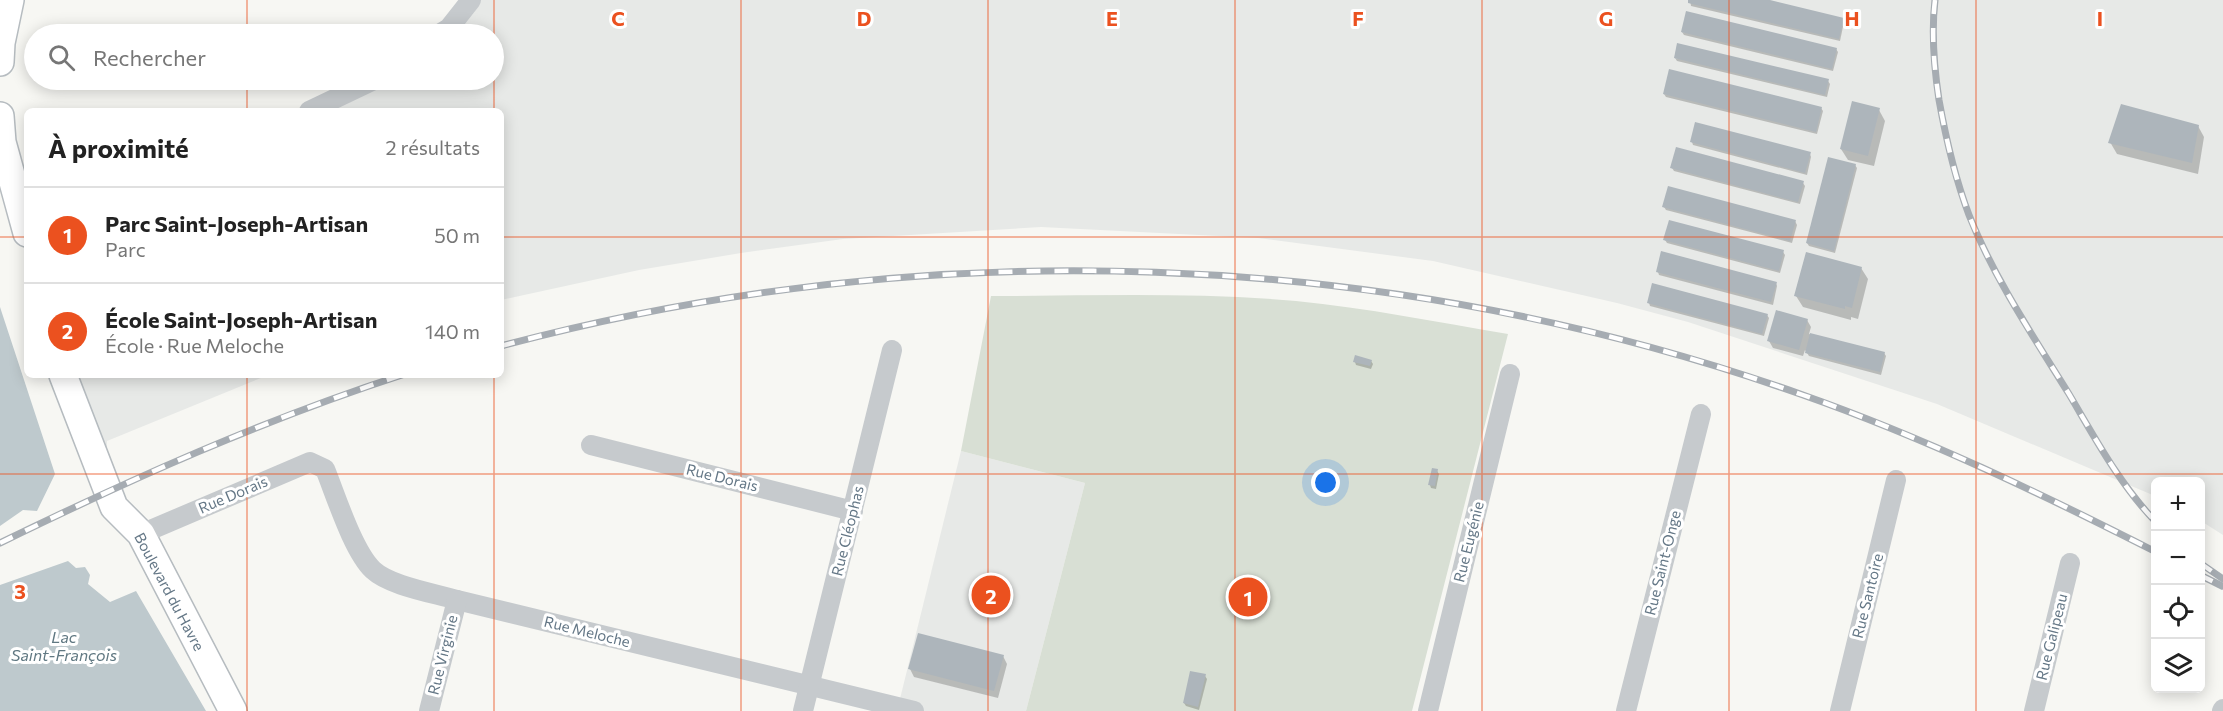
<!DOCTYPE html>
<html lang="fr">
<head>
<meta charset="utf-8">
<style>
  :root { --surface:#fff; --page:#f6f6f6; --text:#222; --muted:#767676; --line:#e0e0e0; --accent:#eb511f }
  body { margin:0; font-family:Commissioner,sans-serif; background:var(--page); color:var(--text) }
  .controls { position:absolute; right:18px; bottom:18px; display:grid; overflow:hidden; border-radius:9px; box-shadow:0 3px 15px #0003 }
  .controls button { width:54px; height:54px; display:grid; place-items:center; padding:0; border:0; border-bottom:2px solid var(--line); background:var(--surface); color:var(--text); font:30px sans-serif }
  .you { position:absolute; left:1326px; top:483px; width:21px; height:21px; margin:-15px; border:4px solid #fff; border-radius:50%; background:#1a73e8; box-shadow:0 0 0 9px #1a73e833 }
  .badge { display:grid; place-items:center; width:39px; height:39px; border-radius:50%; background:var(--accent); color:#fff; font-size:20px; font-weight:700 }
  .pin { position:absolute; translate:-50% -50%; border:3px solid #fff; box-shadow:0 2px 6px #0006 }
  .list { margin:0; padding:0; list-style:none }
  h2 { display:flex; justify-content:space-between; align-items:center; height:78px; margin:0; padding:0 24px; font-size:26px }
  h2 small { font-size:20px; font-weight:400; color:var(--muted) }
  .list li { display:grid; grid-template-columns:39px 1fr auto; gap:18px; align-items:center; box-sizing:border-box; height:96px; padding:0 24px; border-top:2px solid var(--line) }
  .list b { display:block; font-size:22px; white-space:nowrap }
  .list p { margin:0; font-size:20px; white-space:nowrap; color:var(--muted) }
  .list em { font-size:20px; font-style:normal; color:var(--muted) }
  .icon { flex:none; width:33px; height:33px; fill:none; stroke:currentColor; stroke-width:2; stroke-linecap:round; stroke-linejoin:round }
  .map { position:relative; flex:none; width:2223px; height:711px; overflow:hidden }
  .search { position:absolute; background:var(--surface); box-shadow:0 3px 15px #0003; left:24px; top:24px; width:480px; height:66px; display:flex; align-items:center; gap:15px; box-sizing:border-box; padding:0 21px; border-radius:33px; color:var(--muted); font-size:22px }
  .panel { position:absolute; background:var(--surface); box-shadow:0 3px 15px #0003; left:24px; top:108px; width:480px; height:270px; border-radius:9px }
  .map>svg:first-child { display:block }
  .built { fill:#e7e9e7 }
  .green { fill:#d8dfd4 }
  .water { fill:#bec9cd }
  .shadow { fill:#0003 }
  .building { fill:#adb5bb }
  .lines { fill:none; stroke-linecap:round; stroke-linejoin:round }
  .secondary-casing { stroke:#b6bcc0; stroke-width:30 }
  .street { stroke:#c6cacd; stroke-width:20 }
  .secondary { stroke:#fff; stroke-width:27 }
  .rail-casing { stroke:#a6acb2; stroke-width:7 }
  .rail { stroke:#fff; stroke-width:4.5; stroke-dasharray:14; stroke-linecap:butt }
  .grid { fill:none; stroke:#eb511f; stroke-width:1.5; stroke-opacity:0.55 }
  .labels { text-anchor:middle; stroke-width:6; stroke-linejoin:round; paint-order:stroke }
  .street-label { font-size:15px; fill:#647786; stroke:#fff }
  .water-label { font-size:16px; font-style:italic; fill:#607882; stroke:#fff }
  .grid-label { font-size:20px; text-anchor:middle; font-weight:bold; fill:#eb511f; stroke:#fff; stroke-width:6; stroke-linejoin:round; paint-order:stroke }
</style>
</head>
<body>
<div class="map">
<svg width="2223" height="711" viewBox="0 0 2223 711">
  <rect width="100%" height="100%" fill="#f7f7f3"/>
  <!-- built -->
  <g class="built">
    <polygon points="471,0 2223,0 2223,535 2201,521 2200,482 2156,482 2155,496 1937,404 1870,382 1688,322 1617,303 1433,261 1258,238 1041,227 843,239 741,253 639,270 501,300 501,111 309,111 374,80 494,80 494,34 439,34"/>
    <polygon points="63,375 268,375 107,441 107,491"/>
    <polygon points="961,451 1085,483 1026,711 914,711 898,707"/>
  </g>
  <!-- green -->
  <path class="green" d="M 991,296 C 1093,296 1195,292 1296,301 C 1367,308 1437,322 1508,334 L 1412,711 L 1026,711 L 1085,483 L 961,451 Z"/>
  <!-- water -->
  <g class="water">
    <polygon points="0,307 55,474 37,511 23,510 0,526"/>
    <polygon points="68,561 76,568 85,567 90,575 88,584 110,602 136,591 206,711 0,711 0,585"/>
  </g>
  <!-- shadow -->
  <g class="shadow">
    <polygon points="1690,0 1764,0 1843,19 1844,22 1840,41 1691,6"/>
    <polygon points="1682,32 1836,49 1838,52 1833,71 1684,35"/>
    <polygon points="1675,58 1828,81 1830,84 1827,97 1677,61"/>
    <polygon points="1664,94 1821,108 1823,111 1817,134 1666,97"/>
    <polygon points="1879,110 1885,121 1874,166 1848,160 1841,149"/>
    <polygon points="2198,126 2204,137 2198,174 2117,154 2110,142"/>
    <polygon points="1692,142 1810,154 1811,157 1807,175 1693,145"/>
    <polygon points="1855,165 1857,168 1835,253 1809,246 1807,243"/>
    <polygon points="1672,168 1803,183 1805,186 1800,204 1674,171"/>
    <polygon points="1664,207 1795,221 1797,225 1792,243 1666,210"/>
    <polygon points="1665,240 1783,252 1785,255 1780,273 1667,243"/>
    <polygon points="1861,268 1868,279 1858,319 1851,317 1851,320 1803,307 1796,296"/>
    <polygon points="1658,272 1776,283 1777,286 1773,305 1659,275"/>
    <polygon points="1649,303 1767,315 1769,318 1764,336 1650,306"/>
    <polygon points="1807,320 1811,327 1809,334 1884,353 1886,356 1881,375 1809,356 1805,350 1803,356 1773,348 1769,341"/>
    <polygon points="1371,361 1373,364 1371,369 1356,365 1355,362"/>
    <polygon points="1437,471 1439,474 1436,489 1431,488 1430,485"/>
    <polygon points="1003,656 1007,664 998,698 914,677 910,669"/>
    <polygon points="1205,676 1207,679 1199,710 1186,706 1184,703"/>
  </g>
  <!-- building -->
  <g class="building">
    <polygon points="1688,0 1770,0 1844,18 1839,39 1688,3"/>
    <polygon points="1686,11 1837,48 1832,69 1681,32"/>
    <polygon points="1677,43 1829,79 1825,95 1674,58"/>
    <polygon points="1669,69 1822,107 1816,132 1663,94"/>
    <polygon points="1852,101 1880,108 1868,156 1840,149"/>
    <polygon points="2121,104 2199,125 2192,163 2108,143"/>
    <polygon points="1695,122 1811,152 1805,173 1690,142"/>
    <polygon points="1676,147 1804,181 1798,202 1670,168"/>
    <polygon points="1828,157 1856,164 1834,251 1806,243"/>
    <polygon points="1668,186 1796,220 1790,241 1662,207"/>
    <polygon points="1669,220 1784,250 1779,271 1663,240"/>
    <polygon points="1661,251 1777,282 1771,302 1656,272"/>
    <polygon points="1806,252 1862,267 1852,308 1845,306 1845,309 1794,296"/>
    <polygon points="1652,283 1768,314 1762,334 1647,303"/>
    <polygon points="1776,310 1808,319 1799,350 1767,341"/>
    <polygon points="1810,333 1885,352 1880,372 1805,353"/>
    <polygon points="1355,355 1372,360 1370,366 1353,362"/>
    <polygon points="1432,468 1438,469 1435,486 1428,485"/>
    <polygon points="918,633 1004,655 994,691 908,669"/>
    <polygon points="1190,671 1206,674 1198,707 1183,703"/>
  </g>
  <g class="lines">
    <defs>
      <g id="secondary">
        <polyline points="0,62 1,43 10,0"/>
        <polyline points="0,116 2,142 27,233"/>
        <polyline points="63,375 114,507 141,534 233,711"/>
      </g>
    </defs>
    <!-- secondary casing -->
    <use href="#secondary" class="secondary-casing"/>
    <!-- street -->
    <g class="street">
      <polyline points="439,34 449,28 471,0"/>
      <polyline points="309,111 374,80"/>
      <polyline points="591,445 853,511"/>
      <path d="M 141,534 L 310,462 L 325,469 C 336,496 353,551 373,570 C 390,586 434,593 457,600 L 914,711"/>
      <polyline points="429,711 457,600"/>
      <polyline points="803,711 892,350"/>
      <polyline points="1428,711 1510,374"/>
      <polyline points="1626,711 1701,414"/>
      <polyline points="1840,711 1896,480"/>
      <polyline points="2034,711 2070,563"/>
      <polyline points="2222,711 2223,709"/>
    </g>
    <!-- secondary -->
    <use href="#secondary" class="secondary"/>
    <defs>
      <g id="rail">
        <path d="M 1935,0 C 1931,34 1934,67 1939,100 C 1946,139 1955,178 1969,215 C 1994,278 2033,336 2069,394 C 2095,438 2120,485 2156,522"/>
        <path d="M 501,346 C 928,232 1386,247 1803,395 C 1925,438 2040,493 2156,552"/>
        <path d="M 0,543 C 131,479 263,420 402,375"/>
        <polyline points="2200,563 2223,579"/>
        <polyline points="2200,575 2222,586"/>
      </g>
    </defs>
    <!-- rail casing -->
    <use href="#rail" class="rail-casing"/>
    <!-- rail -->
    <use href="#rail" class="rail"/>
  </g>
  <!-- grid -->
  <path class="grid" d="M 247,0 L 247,34M 494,0 L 494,111M 741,0 L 741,711M 988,0 L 988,711M 1235,0 L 1235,711M 1482,0 L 1482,711M 1729,0 L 1729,711M 1976,0 L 1976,711M 247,80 L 247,111M 0,237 L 27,237M 501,237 L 2223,237M 247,375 L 247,711M 494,375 L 494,711M 0,474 L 2223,474"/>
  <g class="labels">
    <!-- street labels -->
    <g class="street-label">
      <text transform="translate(722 478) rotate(14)" y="5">Rue Dorais</text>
      <text transform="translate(233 495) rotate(-23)" y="5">Rue Dorais</text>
      <text transform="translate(848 531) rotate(-76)" y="5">Rue Cléophas</text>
      <text transform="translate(1469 542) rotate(-76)" y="5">Rue Eugénie</text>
      <text transform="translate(1663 563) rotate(-76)" y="5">Rue Saint-Onge</text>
      <text transform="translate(169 592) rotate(62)" y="5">Boulevard du Havre</text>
      <text transform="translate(1868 596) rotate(-76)" y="5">Rue Santoire</text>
      <text transform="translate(587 632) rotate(14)" y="5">Rue Meloche</text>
      <text transform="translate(2052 637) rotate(-76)" y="5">Rue Galipeau</text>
      <text transform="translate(443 655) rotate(-76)" y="5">Rue Virginie</text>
    </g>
    <!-- water labels -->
    <g class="water-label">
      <text x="64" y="643">Lac<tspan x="64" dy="18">Saint-François</tspan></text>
    </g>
  </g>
  <g class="grid-label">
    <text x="618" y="26">C</text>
    <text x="864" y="26">D</text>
    <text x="1112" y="26">E</text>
    <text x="1358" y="26">F</text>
    <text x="1606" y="26">G</text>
    <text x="1852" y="26">H</text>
    <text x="2100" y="26">I</text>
    <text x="20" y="599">3</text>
  </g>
</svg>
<div class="controls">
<button>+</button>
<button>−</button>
<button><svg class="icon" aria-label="locate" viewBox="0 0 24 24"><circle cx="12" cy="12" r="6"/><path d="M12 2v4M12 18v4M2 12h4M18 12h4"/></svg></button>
<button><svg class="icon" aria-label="layers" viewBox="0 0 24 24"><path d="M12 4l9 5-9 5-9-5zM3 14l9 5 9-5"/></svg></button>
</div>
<div class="you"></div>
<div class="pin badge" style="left:1248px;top:597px">1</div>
<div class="pin badge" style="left:991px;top:595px">2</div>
<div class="search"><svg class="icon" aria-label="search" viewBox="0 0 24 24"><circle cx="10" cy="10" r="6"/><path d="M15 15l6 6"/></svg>Rechercher</div>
<section class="panel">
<h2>À proximité<small>2 résultats</small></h2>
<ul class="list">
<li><span class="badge">1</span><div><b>Parc Saint-Joseph-Artisan</b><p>Parc</p></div><em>50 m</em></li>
<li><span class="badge">2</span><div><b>École Saint-Joseph-Artisan</b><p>École · Rue Meloche</p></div><em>140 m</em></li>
</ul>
</section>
</div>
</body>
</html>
